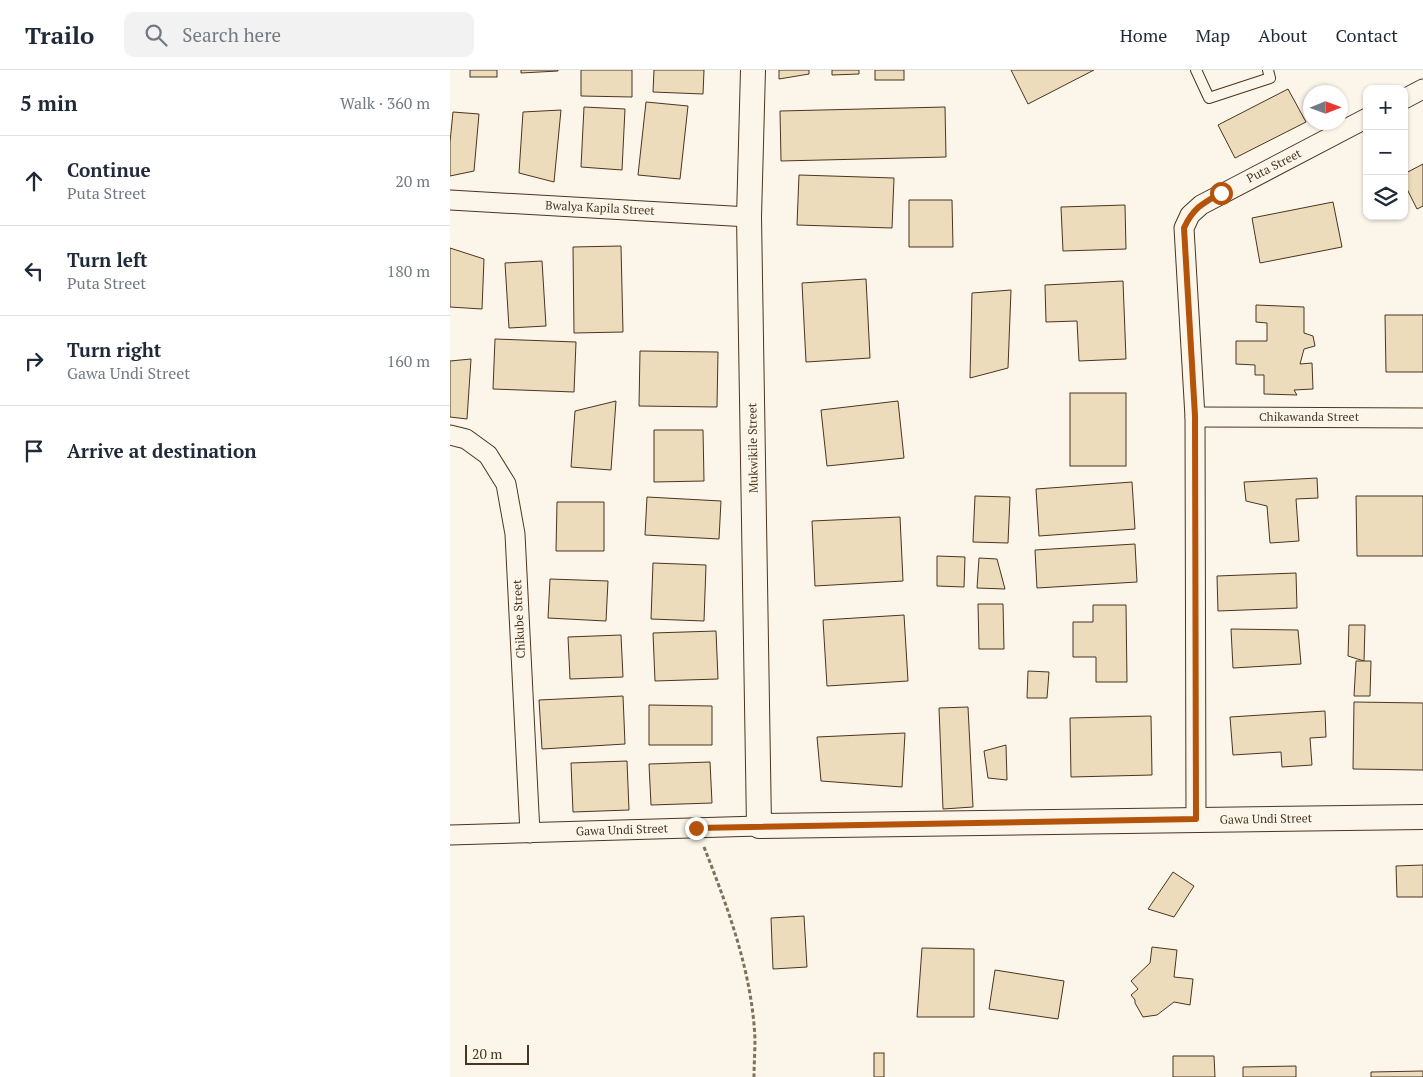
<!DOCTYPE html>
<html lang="en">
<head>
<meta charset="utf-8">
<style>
  :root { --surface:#fff; --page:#f2f2f3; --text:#1f2937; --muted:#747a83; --line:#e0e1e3 }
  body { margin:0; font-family:"PT Serif",serif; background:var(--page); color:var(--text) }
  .controls { position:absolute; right:15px; top:15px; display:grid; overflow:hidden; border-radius:10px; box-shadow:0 1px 4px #0004 }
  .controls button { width:45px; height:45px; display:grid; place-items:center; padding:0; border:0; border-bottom:1px solid var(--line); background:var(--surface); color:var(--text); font:25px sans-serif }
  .compass { position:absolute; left:853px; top:15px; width:45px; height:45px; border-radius:50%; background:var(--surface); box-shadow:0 1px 4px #0004; rotate:89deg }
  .scale { position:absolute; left:15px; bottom:12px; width:64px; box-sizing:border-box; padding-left:5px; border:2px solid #4a3520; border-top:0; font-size:14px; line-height:18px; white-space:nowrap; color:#4a3520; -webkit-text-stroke:4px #fbf6e9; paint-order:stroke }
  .stop { position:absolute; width:15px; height:15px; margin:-11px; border:4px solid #b45309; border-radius:50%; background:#fff }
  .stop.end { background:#b45309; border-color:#fff; box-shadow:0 1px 5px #0008 }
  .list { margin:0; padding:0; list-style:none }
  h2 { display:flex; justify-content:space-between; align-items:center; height:65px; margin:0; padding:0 20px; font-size:21px }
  h2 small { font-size:16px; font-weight:400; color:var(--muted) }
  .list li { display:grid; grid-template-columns:32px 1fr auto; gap:15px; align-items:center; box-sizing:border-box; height:90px; padding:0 20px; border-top:1px solid var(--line) }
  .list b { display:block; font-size:19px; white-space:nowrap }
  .list p { margin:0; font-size:16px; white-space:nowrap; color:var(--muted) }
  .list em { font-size:16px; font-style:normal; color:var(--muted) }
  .icon { flex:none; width:28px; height:28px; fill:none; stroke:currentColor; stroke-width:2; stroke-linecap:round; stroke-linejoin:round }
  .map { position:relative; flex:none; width:973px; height:1007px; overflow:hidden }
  header { display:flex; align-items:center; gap:30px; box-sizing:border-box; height:70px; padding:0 25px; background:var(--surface); border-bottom:1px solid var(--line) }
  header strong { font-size:24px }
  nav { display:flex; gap:28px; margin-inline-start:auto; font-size:18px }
  .search { width:350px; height:45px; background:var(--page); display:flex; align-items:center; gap:12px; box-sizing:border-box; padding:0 18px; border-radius:10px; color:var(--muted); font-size:19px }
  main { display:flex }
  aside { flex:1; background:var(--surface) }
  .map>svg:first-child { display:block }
  .building { fill:#ecdcbc; stroke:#4a3520 }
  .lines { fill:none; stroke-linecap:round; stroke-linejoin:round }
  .service-casing { stroke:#4a3520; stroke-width:12 }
  .minor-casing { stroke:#4a3520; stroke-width:21 }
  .tertiary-casing { stroke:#4a3520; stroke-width:26 }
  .path { stroke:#7f6f5c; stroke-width:3; stroke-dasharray:4 2.5; stroke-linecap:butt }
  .service { stroke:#fbf6e9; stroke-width:10 }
  .minor { stroke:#fbf6e9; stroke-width:19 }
  .tertiary { stroke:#fbf6e9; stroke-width:24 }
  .route { stroke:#b45309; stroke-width:6 }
  .labels { text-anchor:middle; stroke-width:4; stroke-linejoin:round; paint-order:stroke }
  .street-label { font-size:12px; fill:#4a3520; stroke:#fbf6e9 }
</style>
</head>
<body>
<header>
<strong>Trailo</strong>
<div class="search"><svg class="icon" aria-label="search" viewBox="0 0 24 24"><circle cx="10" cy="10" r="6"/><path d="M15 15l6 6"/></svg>Search here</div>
<nav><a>Home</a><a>Map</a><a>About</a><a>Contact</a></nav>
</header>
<main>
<aside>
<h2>5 min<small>Walk · 360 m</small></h2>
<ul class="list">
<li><svg class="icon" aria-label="ahead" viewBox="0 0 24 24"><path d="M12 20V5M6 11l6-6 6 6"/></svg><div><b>Continue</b><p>Puta Street</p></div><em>20 m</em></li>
<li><svg class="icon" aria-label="left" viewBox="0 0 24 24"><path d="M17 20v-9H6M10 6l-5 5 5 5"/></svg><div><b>Turn left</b><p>Puta Street</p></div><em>180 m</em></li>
<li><svg class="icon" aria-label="right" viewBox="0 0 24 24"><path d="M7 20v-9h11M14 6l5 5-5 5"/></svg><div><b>Turn right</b><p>Gawa Undi Street</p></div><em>160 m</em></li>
<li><svg class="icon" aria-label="arrive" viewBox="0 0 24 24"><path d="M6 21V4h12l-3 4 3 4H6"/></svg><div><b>Arrive at destination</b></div></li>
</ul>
</aside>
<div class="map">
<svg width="973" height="1007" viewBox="0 0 973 1007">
  <rect width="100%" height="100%" fill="#fbf6e9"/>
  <!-- building -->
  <g class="building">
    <rect x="20" y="0" width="27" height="7"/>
    <polygon points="71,0 108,0 108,1 71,3"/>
    <polygon points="131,0 182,0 182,27 131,26"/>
    <polygon points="204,0 254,0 253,24 203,22"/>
    <polygon points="329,0 359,0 359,4 329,9"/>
    <polygon points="382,0 409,0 409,4 382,5"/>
    <rect x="425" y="0" width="29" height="10"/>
    <polygon points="561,0 644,0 578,34"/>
    <polygon points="838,19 856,52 785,88 768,55"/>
    <polygon points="196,32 238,36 230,109 188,105"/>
    <polygon points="134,37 175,39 172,100 131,97"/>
    <polygon points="495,37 496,87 331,91 330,41"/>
    <polygon points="111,40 104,112 69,103 73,42"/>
    <polygon points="3,42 29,44 24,101 0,106 0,72"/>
    <polygon points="973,94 973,136 967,139 954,113 954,104"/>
    <polygon points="349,105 444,108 442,158 347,155"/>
    <polygon points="459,130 502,130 503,177 459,177"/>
    <polygon points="883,132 892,177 810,193 802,148"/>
    <polygon points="675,135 676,179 613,181 611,137"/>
    <polygon points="171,176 173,262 124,263 123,177"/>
    <polygon points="0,178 34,189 32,239 0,237"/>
    <polygon points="92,191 96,256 59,258 55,193"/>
    <polygon points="416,209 420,288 356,292 352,213"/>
    <polygon points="673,211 676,289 629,291 627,251 596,252 595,215"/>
    <polygon points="561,220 558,298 520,308 522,223"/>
    <polygon points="806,235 854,237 854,263 863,266 865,276 854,279 850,294 862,293 863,319 844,320 847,325 814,324 814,305 805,305 805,295 786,294 786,271 817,271 817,253 806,252"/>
    <polygon points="935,245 973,245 973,302 936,302"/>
    <polygon points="45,269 126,272 124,322 43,319"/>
    <polygon points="190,281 268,282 267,337 189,336"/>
    <polygon points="21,289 17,349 0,347 0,291"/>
    <rect x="620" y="323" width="56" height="73"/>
    <polygon points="166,331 161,400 121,397 125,341"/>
    <polygon points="448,331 454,388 377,396 371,340"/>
    <polygon points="204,360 253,360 254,411 204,412"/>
    <polygon points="867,408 868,428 846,429 849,471 820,473 817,436 796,431 794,412"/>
    <polygon points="682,412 685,459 589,466 586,419"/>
    <polygon points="525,426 560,427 558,473 523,472"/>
    <polygon points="906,426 973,426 973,486 907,486"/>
    <polygon points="197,427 271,431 269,469 195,465"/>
    <polygon points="107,432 154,432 154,481 106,481"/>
    <polygon points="450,447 453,511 365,516 362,451"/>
    <polygon points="685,474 687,512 587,518 585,480"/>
    <polygon points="487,486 515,487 514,517 487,516"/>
    <polygon points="529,488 547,489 555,519 527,518"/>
    <polygon points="203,493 256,495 254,551 201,549"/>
    <polygon points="846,503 847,538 768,541 767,506"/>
    <polygon points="100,509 158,511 156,551 98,548"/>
    <polygon points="528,534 553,534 554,579 529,579"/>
    <polygon points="643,535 676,535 677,612 646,612 646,587 623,587 623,552 643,552"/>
    <polygon points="454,545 458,611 377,616 373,550"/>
    <polygon points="899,555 915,555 914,591 898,586"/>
    <polygon points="781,559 848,560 851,594 783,598"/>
    <polygon points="266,561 268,609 205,611 203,563"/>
    <polygon points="171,565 173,607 120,609 118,567"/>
    <polygon points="906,591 921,591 920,626 904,626"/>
    <polygon points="578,601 599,602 597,628 577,628"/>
    <polygon points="173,626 175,674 92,679 89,630"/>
    <polygon points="904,632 973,633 973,700 903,699"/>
    <polygon points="199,635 262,636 262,675 199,675"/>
    <polygon points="518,637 523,737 493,739 489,638"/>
    <polygon points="875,641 876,667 860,668 862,695 832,697 831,682 783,685 780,647"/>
    <polygon points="701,646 702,705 621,707 620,648"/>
    <polygon points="455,663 452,717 371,711 367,667"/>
    <polygon points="556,675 557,710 538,708 534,681"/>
    <polygon points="177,691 179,740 123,742 121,693"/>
    <polygon points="260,692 262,733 201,735 199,694"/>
    <polygon points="973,795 973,827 947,827 946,796"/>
    <polygon points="723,802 744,816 724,847 698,839"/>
    <polygon points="354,846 357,897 323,899 321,848"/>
    <polygon points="702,877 727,880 724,907 743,909 740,935 724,932 707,945 693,947 685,933 685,930 681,925 688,919 681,911 700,893"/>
    <polygon points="472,878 524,879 524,947 467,947"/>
    <polygon points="545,900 614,911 608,949 539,939"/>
    <rect x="424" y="983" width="10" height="24"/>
    <polygon points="723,986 764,986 765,1007 723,1007"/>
    <polygon points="846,996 846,1007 793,1007 793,997"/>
    <polygon points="973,1001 973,1007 921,1007 921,1002"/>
  </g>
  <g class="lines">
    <defs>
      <polyline id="service" points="746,0 759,28 820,8 818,0"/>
      <g id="minor">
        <polyline points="954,29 973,19"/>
        <polyline points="0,130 299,147"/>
        <polyline points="745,347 973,348"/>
        <polyline points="0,365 16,369 38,385 56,414 65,464 80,763"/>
        <polyline points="746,749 745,347 734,158 740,145 751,135 917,48"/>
        <polyline points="0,765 309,756"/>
      </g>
      <polyline id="tertiary" points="303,0 299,147 309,756 973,747"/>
    </defs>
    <!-- service casing -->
    <use href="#service" class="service-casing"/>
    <!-- minor casing -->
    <use href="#minor" class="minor-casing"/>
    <!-- tertiary casing -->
    <use href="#tertiary" class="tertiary-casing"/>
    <!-- path -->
    <path class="path" d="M 254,777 C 278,838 302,902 305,969 C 305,981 304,994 304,1007"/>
    <!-- service -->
    <use href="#service" class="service"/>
    <!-- minor -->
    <use href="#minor" class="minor"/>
    <!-- tertiary -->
    <use href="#tertiary" class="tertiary"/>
  </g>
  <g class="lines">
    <!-- route -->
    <path class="route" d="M 246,758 L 746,749 L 745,346 L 734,158 C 743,138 753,133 771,123"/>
  </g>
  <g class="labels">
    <!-- street labels -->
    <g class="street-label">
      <text transform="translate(824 96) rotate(-27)" y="4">Puta Street</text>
      <text transform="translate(150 138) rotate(3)" y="4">Bwalya Kapila Street</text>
      <text x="859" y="351">Chikawanda Street</text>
      <text transform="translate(303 378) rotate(-91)" y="4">Mukwikile Street</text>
      <text transform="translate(69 549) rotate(-93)" y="4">Chikube Street</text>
      <text transform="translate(816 749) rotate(-1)" y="4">Gawa Undi Street</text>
      <text transform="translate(172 760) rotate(-2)" y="4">Gawa Undi Street</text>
    </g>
  </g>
</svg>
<div class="controls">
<button>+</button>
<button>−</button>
<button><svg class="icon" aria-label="layers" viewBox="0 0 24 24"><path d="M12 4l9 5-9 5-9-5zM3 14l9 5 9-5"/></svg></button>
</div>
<svg class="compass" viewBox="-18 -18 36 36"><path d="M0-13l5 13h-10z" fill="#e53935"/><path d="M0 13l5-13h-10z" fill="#747a83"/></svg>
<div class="scale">20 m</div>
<div class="stop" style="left:771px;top:123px"></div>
<div class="stop end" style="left:246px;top:758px"></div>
</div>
</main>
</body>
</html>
